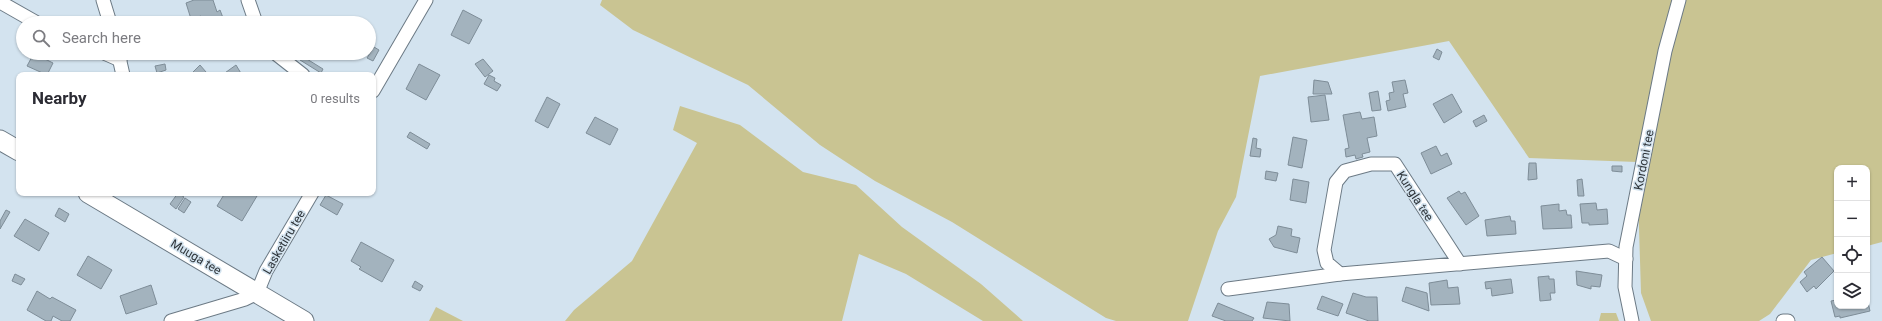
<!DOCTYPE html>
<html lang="en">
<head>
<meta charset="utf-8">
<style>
  :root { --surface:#fff; --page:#f2f2f3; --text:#2b2b33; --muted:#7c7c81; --line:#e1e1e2 }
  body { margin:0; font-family:Roboto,sans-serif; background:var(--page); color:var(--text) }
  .controls { position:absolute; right:12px; bottom:12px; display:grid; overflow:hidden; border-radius:8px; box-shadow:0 1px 3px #0004 }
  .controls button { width:36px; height:36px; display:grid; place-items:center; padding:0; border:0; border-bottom:1px solid var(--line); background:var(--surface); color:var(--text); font:20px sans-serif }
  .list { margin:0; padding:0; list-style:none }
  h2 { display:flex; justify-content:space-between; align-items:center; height:52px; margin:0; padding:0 16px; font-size:17px }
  h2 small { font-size:13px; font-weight:400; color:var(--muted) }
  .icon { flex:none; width:22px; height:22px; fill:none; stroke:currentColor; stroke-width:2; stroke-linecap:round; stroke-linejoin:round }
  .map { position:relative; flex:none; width:1882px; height:321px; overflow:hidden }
  .search { position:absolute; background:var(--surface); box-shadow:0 1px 3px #0004; left:16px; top:16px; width:360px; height:44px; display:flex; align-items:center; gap:10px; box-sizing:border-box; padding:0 14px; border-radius:22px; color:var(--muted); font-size:15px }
  .panel { position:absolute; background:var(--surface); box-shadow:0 1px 3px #0004; left:16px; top:72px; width:360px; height:124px; border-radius:8px }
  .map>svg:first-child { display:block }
  .green { fill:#c9c492 }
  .building { fill:#a3b3be; stroke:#7e8d98 }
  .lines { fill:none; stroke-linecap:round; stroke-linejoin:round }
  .street-casing { stroke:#6c7a85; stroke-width:15 }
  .secondary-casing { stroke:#6c7a85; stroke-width:21 }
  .street { stroke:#fff; stroke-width:13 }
  .secondary { stroke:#fff; stroke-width:19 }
  .labels { text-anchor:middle; stroke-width:3; stroke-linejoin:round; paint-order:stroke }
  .street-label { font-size:12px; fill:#2e3439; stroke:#d3e3ef }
</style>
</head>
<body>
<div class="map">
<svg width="1882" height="321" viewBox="0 0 1882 321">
  <rect width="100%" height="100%" fill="#d3e3ef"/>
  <!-- green -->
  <g class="green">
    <polygon points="602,0 1882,0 1882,242 1867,246 1867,168 1837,168 1837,253 1811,260 1770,314 1759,321 1651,321 1641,293 1637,162 1529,158 1449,41 1260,76 1236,197 1218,231 1188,321 1116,321 1106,318 952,222 875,181 820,145 748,85 633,30 600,5"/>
    <polygon points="680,106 740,125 803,172 856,185 902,227 981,284 1023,321 983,321 906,274 859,254 842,321 565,321 574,310 632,261 697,143 673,130"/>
    <polygon points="436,307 463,321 429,321"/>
    <polygon points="1601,313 1616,313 1619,321 1599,321"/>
  </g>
  <!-- building -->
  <g class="building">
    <polygon points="194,0 213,0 217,12 220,10 225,23 203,23 201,16 191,19 186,3"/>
    <polygon points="463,10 482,20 469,44 451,35"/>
    <polygon points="341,17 342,23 309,23 309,22"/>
    <polygon points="374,47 379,50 373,61 367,58"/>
    <polygon points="1437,49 1442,52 1439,60 1433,57"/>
    <polygon points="34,53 46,53 43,58 53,63 47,75 27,66"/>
    <polygon points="302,56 323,69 321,73 300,60"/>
    <polygon points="483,59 493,71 485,77 475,64"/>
    <polygon points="165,64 166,70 157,73 155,66"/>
    <polygon points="419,64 440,75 426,100 406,89"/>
    <polygon points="200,65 206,72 203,75 196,75 193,72"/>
    <polygon points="236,65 242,75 222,75"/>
    <polygon points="489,75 495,78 494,81 501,85 497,91 484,84"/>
    <polygon points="1314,80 1328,82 1332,94 1313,94"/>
    <polygon points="1405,80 1408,93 1403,94 1406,107 1388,111 1386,101 1390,100 1389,93 1394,92 1392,82"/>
    <polygon points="1378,91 1381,110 1372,111 1369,93"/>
    <polygon points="1452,94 1462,112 1444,123 1433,104"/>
    <polygon points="1325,95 1329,120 1311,122 1308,97"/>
    <polygon points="547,97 560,104 548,128 535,121"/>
    <polygon points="1360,112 1362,119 1374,117 1377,136 1367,138 1370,152 1362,154 1363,157 1356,159 1355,155 1346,157 1345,149 1349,148 1343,115"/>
    <polygon points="1484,115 1487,121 1476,127 1473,121"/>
    <polygon points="595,117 618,129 610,145 586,133"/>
    <polygon points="410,132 430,144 427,149 407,137"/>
    <polygon points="1293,137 1307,140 1302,168 1288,165"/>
    <polygon points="1253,138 1257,139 1256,148 1261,149 1260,157 1250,156"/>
    <polygon points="1436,146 1441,156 1447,153 1452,164 1431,174 1421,153"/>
    <polygon points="1529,163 1536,163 1537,179 1528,180"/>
    <polygon points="1612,166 1622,166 1622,172 1612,171"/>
    <polygon points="1266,171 1278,173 1276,181 1265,179"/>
    <polygon points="1293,179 1309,182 1306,203 1290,200"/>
    <polygon points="1582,179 1584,196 1578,196 1577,180"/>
    <polygon points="1459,191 1461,194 1465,192 1479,216 1466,225 1447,198"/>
    <polygon points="178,193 184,197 176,209 170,204"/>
    <polygon points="225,193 252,193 257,196 242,221 217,206"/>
    <polygon points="326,195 343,204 337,215 320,205"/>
    <polygon points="185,198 191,202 184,213 178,209"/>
    <polygon points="1596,203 1597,210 1607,209 1608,224 1589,225 1589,223 1582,223 1580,204"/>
    <polygon points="1559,204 1559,211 1566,210 1567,215 1571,215 1572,228 1543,229 1541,206"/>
    <polygon points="59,208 69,214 65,222 55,216"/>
    <polygon points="6,210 10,212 0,229 0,221"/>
    <polygon points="1510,216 1511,221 1515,221 1516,234 1487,236 1485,220"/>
    <polygon points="25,219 49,233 39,251 14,236"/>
    <polygon points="1278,226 1292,229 1291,236 1300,238 1297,253 1274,247 1269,239 1276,235"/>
    <polygon points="361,242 394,260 382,282 359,269 361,267 351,261"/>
    <polygon points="88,256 112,270 101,289 77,275"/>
    <polygon points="1822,257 1834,271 1816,289 1814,286 1807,292 1800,282 1807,276 1804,272"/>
    <polygon points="1576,271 1602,275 1600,287 1591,286 1591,289 1577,285"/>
    <polygon points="15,274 25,279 21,285 12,281"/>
    <polygon points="1549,276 1549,279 1554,279 1555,293 1550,293 1551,300 1540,301 1538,277"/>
    <polygon points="1511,279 1513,293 1492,296 1491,288 1486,289 1485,282"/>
    <polygon points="1447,280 1448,288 1458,287 1460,304 1431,305 1429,283"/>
    <polygon points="415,281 423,286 420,291 412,287"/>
    <polygon points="151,285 157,304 126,314 120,296"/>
    <polygon points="1406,287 1427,293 1429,311 1402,301"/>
    <polygon points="37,291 50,299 52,297 76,310 70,321 62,321 53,316 51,321 46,321 27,310"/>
    <polygon points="1353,293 1366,297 1377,297 1378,321 1369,321 1346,313"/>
    <polygon points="1835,295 1837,295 1837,306 1867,306 1867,298 1870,311 1840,318 1840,316 1835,317 1831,301 1836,300"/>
    <polygon points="1322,296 1343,304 1338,316 1317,309"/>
    <polygon points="1267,302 1289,304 1290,321 1263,318"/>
    <polygon points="1218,303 1254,318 1252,321 1226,321 1212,316"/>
  </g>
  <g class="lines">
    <defs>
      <g id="street">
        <polyline points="103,0 110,23"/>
        <polyline points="248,0 256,23"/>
        <polyline points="0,2 37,23"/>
        <polyline points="104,53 120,60"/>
        <polyline points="118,53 123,75"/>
        <polyline points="275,53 303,75"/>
        <polyline points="373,91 426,0"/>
        <polyline points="1460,264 1395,164 1371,164 1345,171 1336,182 1324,250 1327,263 1340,274 1609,251 1626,259"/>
        <polyline points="1228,289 1340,274"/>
        <polyline points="171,321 245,299 257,293 266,271 312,193"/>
        <polyline points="1632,321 1625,287 1626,247 1665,51 1679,0"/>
        <polyline points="1783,321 1788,321"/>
      </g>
      <g id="secondary">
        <polyline points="0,140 19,151"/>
        <polyline points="88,193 304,321"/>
      </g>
    </defs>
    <!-- street casing -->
    <use href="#street" class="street-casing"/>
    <!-- secondary casing -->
    <use href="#secondary" class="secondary-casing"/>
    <!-- street -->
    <use href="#street" class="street"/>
    <!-- secondary -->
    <use href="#secondary" class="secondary"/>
  </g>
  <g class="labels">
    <!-- street labels -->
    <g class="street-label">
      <text transform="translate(1644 160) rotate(-79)" y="4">Kordoni tee</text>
      <text transform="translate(1415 196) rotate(57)" y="4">Kungla tee</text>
      <text transform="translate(284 242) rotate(-60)" y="4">Lasketiiru tee</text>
      <text transform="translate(196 257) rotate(31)" y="4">Muuga tee</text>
    </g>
  </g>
</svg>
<div class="controls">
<button>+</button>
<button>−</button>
<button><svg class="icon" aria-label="locate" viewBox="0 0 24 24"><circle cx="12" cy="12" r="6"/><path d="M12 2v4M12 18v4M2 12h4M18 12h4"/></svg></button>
<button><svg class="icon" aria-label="layers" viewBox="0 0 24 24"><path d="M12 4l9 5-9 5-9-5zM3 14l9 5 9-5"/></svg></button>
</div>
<div class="search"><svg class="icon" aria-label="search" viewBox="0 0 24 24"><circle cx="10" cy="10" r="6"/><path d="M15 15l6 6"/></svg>Search here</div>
<section class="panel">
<h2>Nearby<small>0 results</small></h2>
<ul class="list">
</ul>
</section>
</div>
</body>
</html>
